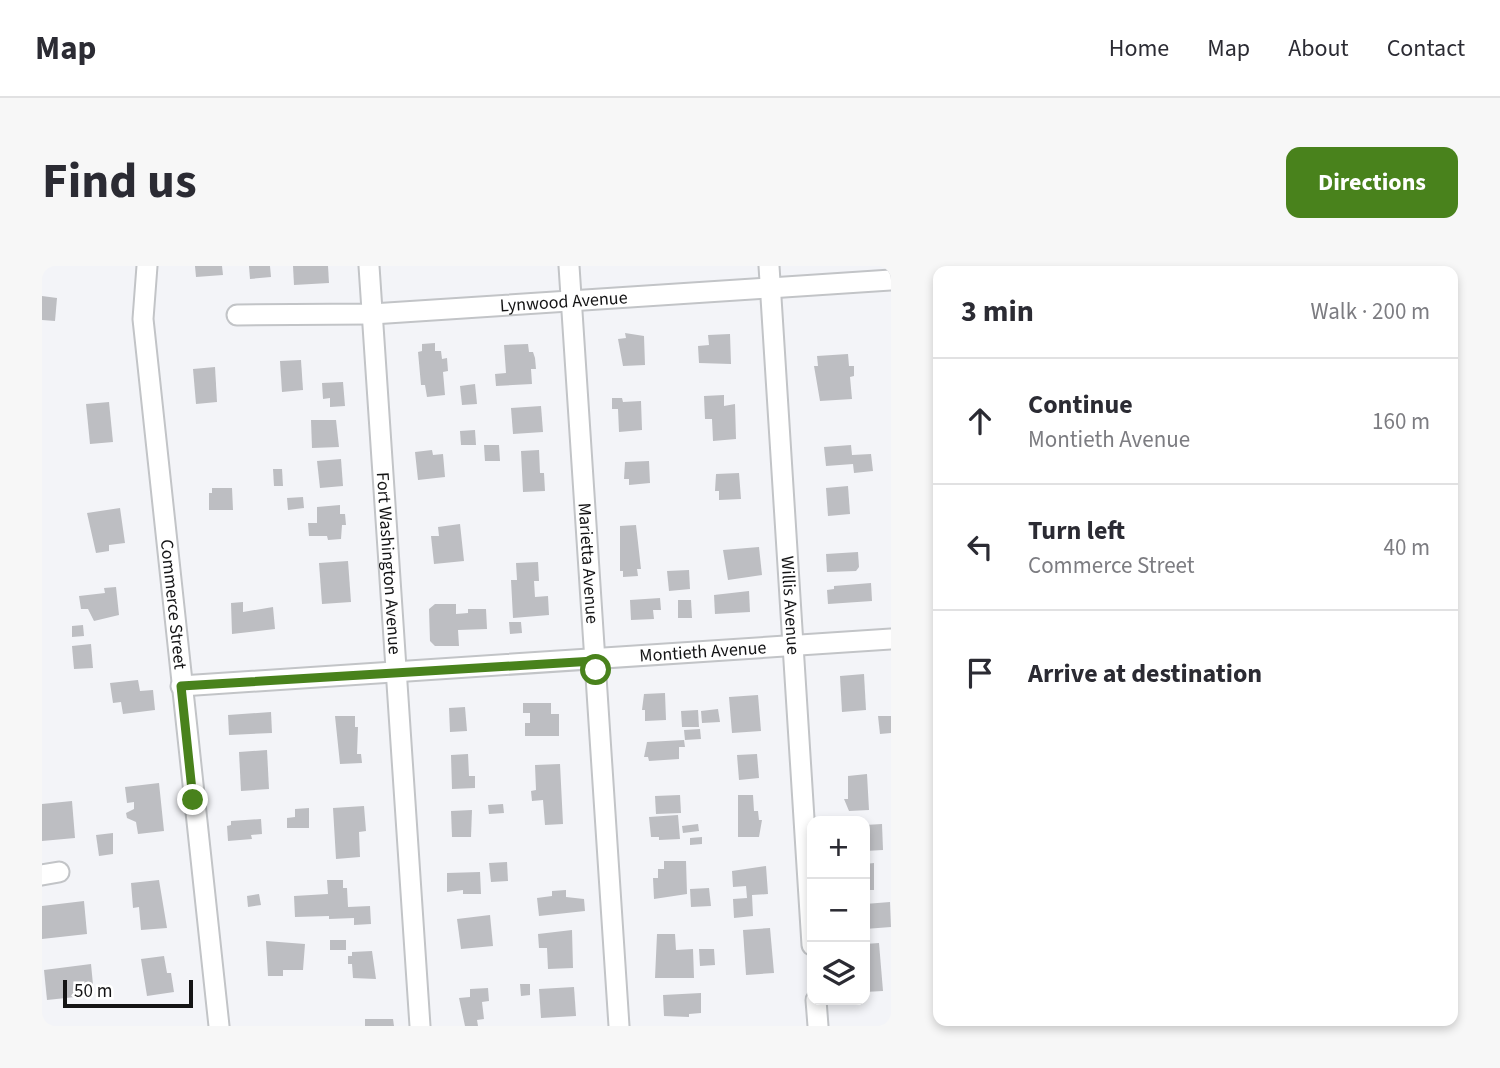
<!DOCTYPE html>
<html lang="en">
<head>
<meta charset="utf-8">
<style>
  :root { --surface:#fff; --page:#f7f7f7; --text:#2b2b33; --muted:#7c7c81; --line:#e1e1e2; --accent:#49821c }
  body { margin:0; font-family:"Source Sans 3",sans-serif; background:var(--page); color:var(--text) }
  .controls { position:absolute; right:21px; bottom:21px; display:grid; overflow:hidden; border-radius:14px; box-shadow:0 4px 10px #0003 }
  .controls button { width:63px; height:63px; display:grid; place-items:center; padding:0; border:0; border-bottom:2px solid var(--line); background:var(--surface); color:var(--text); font:35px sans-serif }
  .scale { position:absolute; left:21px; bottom:18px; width:130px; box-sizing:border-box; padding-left:7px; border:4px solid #141415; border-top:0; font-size:19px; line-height:24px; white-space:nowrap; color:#141415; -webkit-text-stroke:5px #fff; paint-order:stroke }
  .stop { position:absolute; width:21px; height:21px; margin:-16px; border:5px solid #49821c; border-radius:50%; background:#fff }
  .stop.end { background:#49821c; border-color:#fff; box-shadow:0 2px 7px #0008 }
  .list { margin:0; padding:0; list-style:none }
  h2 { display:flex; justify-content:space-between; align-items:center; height:91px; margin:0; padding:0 28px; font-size:30px }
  h2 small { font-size:23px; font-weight:400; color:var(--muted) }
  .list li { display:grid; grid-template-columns:46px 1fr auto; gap:21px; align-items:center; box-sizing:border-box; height:126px; padding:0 28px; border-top:2px solid var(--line) }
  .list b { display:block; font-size:26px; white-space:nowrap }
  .list p { margin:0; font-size:23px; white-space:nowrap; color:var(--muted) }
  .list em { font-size:23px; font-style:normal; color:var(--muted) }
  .icon { flex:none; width:38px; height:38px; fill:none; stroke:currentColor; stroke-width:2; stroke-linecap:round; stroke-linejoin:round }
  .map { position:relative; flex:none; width:849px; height:760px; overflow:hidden; border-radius:14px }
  header { display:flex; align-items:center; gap:42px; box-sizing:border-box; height:98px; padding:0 35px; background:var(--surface); border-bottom:2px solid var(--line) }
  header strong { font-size:33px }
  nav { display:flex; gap:38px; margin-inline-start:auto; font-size:24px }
  .intro { display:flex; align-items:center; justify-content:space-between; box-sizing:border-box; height:168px; padding:0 42px }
  h1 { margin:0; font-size:49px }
  .button { padding:18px 32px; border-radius:14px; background:var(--accent); color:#fff; font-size:24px; font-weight:700 }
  main { display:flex; gap:42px; padding:0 42px }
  aside { flex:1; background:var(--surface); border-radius:14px; box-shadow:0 4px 10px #0003 }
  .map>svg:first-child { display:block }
  .building { fill:#bdbec2 }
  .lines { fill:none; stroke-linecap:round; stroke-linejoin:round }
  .minor-casing { stroke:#c2c4c7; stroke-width:23 }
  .minor { stroke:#fff; stroke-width:19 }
  .route { stroke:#49821c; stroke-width:9 }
  .labels { text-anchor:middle; stroke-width:5; stroke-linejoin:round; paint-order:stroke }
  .street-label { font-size:18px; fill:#141415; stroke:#fff }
</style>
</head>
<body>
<header>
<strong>Map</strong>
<nav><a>Home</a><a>Map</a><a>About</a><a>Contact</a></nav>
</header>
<div class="intro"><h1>Find us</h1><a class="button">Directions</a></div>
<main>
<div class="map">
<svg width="849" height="760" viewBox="0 0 849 760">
  <rect width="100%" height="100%" fill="#f3f4f8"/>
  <!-- building -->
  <g class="building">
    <polygon points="153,0 180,0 181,9 154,11"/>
    <polygon points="207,0 228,0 229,11 208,13"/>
    <polygon points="251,0 286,0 287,17 252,19"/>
    <polygon points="0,30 15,32 13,55 0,54"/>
    <polygon points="583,67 602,70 603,99 581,100 576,73 584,72"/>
    <polygon points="688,68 689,98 657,97 656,80 667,79 666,69"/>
    <polygon points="393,77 393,85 399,85 400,93 405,92 406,105 401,106 403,129 385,131 383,119 379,119 376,86 380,85 380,78"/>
    <polygon points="486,78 487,86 491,86 493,92 494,103 489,103 490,118 454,120 453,108 464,107 462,79"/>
    <polygon points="806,88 807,100 812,100 812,110 808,111 810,133 778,135 772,100 776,100 775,90"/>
    <polygon points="259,94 261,124 240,126 238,95"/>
    <polygon points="173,101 175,136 154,138 151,103"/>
    <polygon points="301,116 303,140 288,141 288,132 281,133 280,117"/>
    <polygon points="433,118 435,138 420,139 418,120"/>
    <polygon points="682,129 682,140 693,138 694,173 671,175 670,153 663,153 662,130"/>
    <polygon points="570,132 580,132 581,136 599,135 600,164 577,166 576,143 570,143"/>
    <polygon points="67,136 71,176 48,178 44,138"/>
    <polygon points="499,140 501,166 471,168 469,142"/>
    <polygon points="269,154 294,154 297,181 270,182"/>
    <polygon points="433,164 434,179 419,179 418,165"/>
    <polygon points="442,179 457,179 458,195 443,195"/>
    <polygon points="809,179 810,189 829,188 831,205 812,207 811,198 784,200 782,181"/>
    <polygon points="390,184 391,189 401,188 403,211 376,214 373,186"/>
    <polygon points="497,184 498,207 502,207 503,225 481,226 479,185"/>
    <polygon points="299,193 301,220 278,222 275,195"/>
    <polygon points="607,195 608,217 587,219 587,213 582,213 583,196"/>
    <polygon points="231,203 240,203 241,220 232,220"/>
    <polygon points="697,207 699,233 677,234 677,225 673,225 674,208"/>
    <polygon points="806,220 808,248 786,250 784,222"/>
    <polygon points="170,222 190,222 191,244 167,244 167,227 170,227"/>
    <polygon points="261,231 262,242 246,244 245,232"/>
    <polygon points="298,239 298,248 303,248 304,259 300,259 299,273 286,274 285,270 267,270 266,257 275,257 275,241"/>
    <polygon points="78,242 83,277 67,279 67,285 54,287 45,247"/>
    <polygon points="418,258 422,295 392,298 389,270 397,270 396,261"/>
    <polygon points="594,259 599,303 595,303 596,310 581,311 581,305 578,305 578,260"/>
    <polygon points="717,281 720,309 686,314 681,284"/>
    <polygon points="816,286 817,301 814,305 785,306 784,288"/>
    <polygon points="306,295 309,336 280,338 277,297"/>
    <polygon points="496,296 497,315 492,315 493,331 506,330 507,349 471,352 469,314 475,314 474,297"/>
    <polygon points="647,304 648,323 627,325 625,305"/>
    <polygon points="829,317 830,335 786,338 785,324 792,323 792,320"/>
    <polygon points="74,321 77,349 52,355 46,343 39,343 37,330 63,327 62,322"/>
    <polygon points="707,325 708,346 673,348 672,329"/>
    <polygon points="618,332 619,344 611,344 612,353 589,354 588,334"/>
    <polygon points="636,334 649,334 650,352 636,352"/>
    <polygon points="201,336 201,346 231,341 233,363 190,368 189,337"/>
    <polygon points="393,338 414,338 414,348 426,347 426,343 444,343 445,363 416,364 417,380 393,380 388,375 387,343"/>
    <polygon points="467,356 479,356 480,367 468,368"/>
    <polygon points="41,359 42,370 30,371 30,360"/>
    <polygon points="49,378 51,402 32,403 30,380"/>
    <polygon points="822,408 824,444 800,446 798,410"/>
    <polygon points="96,414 98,425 111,424 113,444 81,448 79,436 71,437 68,417"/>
    <polygon points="623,427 624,454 603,455 603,444 600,444 602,428"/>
    <polygon points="716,429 719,465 690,467 687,431"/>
    <polygon points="481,437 509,437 509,448 517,448 517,470 483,470 483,457 488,457 488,447 481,447"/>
    <polygon points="423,441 425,465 408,466 407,442"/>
    <polygon points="676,443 678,456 660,457 659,445"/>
    <polygon points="656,444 657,461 640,461 639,445"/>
    <polygon points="229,446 230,467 187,469 186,449"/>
    <polygon points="293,450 313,450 313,461 316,461 315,488 319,488 320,497 298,498"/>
    <polygon points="836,450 849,450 849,467 838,468"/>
    <polygon points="658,463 659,473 643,474 642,464"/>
    <polygon points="642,474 643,481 637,481 637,493 607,495 606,491 602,491 605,476"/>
    <polygon points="225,484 227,523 199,525 197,486"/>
    <polygon points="426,488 427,510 433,510 433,522 410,523 409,489"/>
    <polygon points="715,488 717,512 697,514 695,489"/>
    <polygon points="518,498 521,558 503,559 501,534 490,535 489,525 494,524 493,499"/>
    <polygon points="825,508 827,544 807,545 802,533 806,533 806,510"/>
    <polygon points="117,517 122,565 96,568 94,556 85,552 84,547 92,543 92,536 85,537 83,521"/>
    <polygon points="638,529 639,547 614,548 613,530"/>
    <polygon points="696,529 711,529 712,545 716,545 717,554 720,554 717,571 696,571"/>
    <polygon points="30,535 33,572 0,575 0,538"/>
    <polygon points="461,538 462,547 447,548 446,539"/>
    <polygon points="322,540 324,565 317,566 318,591 294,593 291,542"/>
    <polygon points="267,542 267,562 245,562 245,552 253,551 253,543"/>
    <polygon points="430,544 429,571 410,571 409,545"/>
    <polygon points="636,549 638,573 617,574 617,571 609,571 607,551"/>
    <polygon points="219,553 220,568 209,569 210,573 186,575 185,560 189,559 189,555"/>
    <polygon points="656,558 657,565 641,567 640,560"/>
    <polygon points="840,558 841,584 823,585 823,559"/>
    <polygon points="71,567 71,588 57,590 54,569"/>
    <polygon points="660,571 660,578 648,579 648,572"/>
    <polygon points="622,595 644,595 645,628 612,633 611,612 616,612 616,603 622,603"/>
    <polygon points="465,596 466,615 449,616 447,597"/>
    <polygon points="832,597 832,624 823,624 823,598"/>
    <polygon points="724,600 726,628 710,629 711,650 692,652 691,633 705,632 704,620 691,621 690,605"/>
    <polygon points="438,606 439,628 421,628 421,624 405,626 405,607"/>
    <polygon points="117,614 125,662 99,664 97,641 91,642 89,617"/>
    <polygon points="285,614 301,614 301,622 305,622 306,641 328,640 329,658 312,659 312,652 287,653 287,650 253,651 252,630 286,628"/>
    <polygon points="667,622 669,640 649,641 648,623"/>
    <polygon points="524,624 524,631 542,633 543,645 497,650 495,632 510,630 510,625"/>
    <polygon points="217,628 219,639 206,641 205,630"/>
    <polygon points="42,635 45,668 0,673 0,640"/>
    <polygon points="848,636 849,661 823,663 823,638"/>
    <polygon points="448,649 451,680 419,683 415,653"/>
    <polygon points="728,662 732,707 704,709 701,664"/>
    <polygon points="530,664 531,702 506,703 505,682 497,682 496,668"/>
    <polygon points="615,668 633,668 634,684 651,683 652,712 613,712"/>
    <rect x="288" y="674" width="16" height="10"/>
    <polygon points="224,675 263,678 261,704 241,704 241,710 226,710"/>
    <polygon points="837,677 841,725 823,726 823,678"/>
    <polygon points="657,683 672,683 673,699 658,700"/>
    <polygon points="330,685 334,713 311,712 310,698 306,698 306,690 310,690 310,686"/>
    <polygon points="122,690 125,707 129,707 132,726 105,730 99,693"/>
    <polygon points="49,698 52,729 5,734 2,704"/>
    <polygon points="478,718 488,718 488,729 479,730"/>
    <polygon points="532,721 534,750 499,752 497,723"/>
    <polygon points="446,722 447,735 440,736 442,753 435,754 436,760 423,760 417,732 428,731 428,723"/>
    <polygon points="659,727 659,747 647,748 647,751 622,750 621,729"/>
    <polygon points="323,753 351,753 352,760 323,760"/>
  </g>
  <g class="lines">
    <defs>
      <g id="minor">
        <path id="s1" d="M 105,0 L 101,53 L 177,760"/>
        <path id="s2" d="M 327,0 L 378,760"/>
        <path id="s3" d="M 527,0 L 577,760"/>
        <path id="s4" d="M 727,0 L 770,679"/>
        <path id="s5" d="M 195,49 L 330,48 L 849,14"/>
        <path id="s6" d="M 139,420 L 849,373"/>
        <polyline points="0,609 17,606"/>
        <polyline points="774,734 776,760"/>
      </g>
    </defs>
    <!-- minor casing -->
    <use href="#minor" class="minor-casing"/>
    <!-- minor -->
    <use href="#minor" class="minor"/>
  </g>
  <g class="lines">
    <!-- route -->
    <polyline class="route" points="151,534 139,420 552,395 554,404"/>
  </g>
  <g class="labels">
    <!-- street labels -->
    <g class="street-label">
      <text dy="6" stroke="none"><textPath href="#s5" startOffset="327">Lynwood Avenue</textPath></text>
      <text dy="6" stroke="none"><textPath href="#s2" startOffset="298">Fort Washington Avenue</textPath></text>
      <text dy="6" stroke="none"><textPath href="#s3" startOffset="298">Marietta Avenue</textPath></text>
      <text dy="6" stroke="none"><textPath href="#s1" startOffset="340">Commerce Street</textPath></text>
      <text dy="6" stroke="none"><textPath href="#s4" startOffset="340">Willis Avenue</textPath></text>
      <text dy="6" stroke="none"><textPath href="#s6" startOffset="523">Montieth Avenue</textPath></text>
    </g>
  </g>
</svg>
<div class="controls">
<button>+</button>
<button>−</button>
<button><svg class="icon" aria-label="layers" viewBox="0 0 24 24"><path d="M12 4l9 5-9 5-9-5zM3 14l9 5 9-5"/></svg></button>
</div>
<div class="scale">50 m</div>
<div class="stop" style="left:554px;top:404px"></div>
<div class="stop end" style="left:151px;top:534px"></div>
</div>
<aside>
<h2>3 min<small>Walk · 200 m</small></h2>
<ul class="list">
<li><svg class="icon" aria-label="ahead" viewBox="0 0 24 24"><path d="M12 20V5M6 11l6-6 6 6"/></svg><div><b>Continue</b><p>Montieth Avenue</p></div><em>160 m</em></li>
<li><svg class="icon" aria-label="left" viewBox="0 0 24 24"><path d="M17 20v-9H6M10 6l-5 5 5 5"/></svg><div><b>Turn left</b><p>Commerce Street</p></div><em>40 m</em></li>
<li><svg class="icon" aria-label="arrive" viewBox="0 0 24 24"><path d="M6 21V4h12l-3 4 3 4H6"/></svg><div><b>Arrive at destination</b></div></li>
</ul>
</aside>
</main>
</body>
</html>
